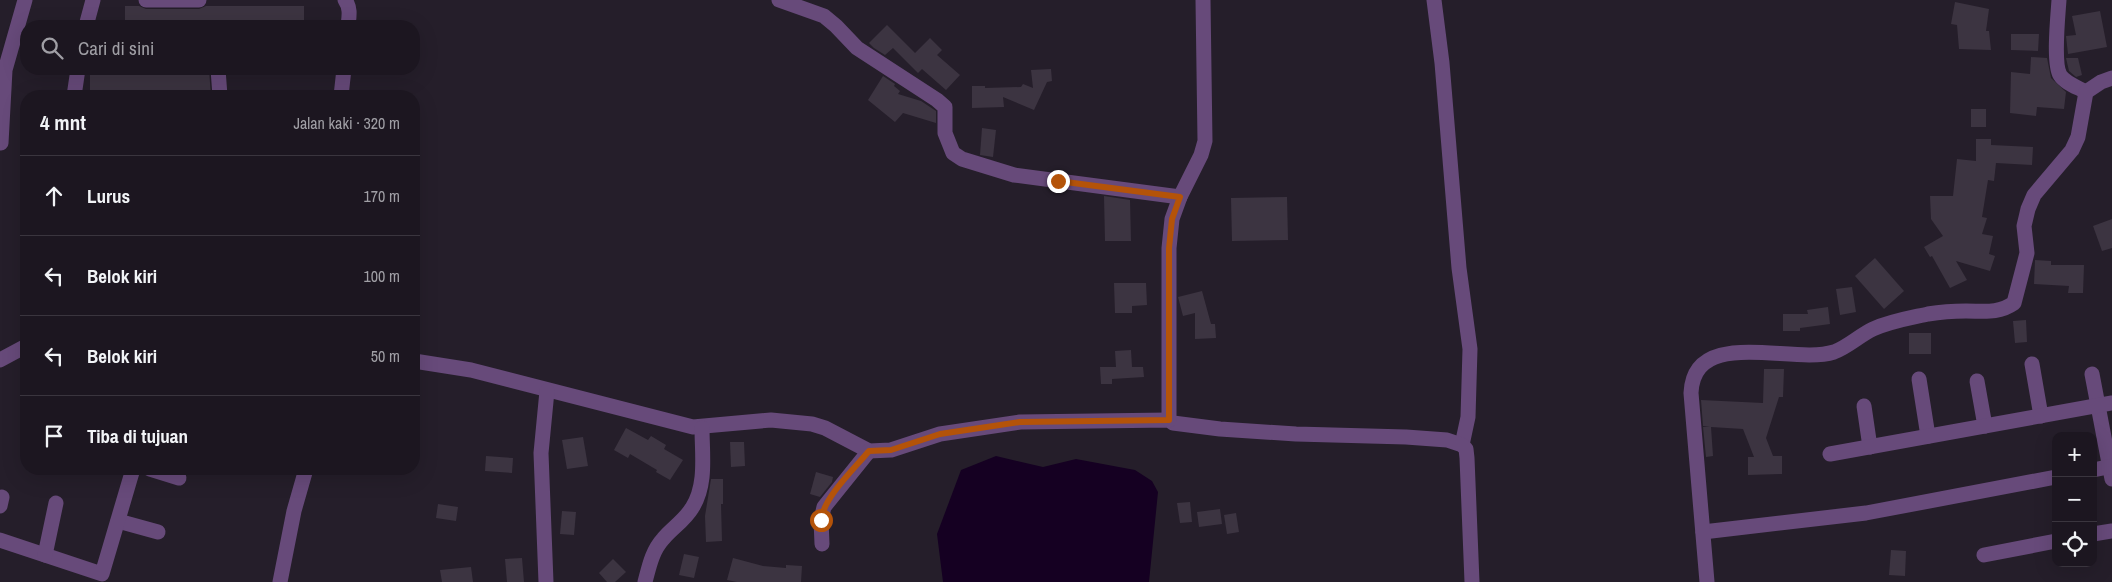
<!DOCTYPE html>
<html lang="id">
<head>
<meta charset="utf-8">
<style>
  :root { --surface:#1c1620; --page:#251f29; --text:#f1f3f6; --muted:#a09fa5; --line:#3a353e }
  body { margin:0; font-family:"Archivo Narrow",sans-serif; background:var(--page); color:var(--text) }
  .controls { position:absolute; right:15px; bottom:15px; display:grid; overflow:hidden; border-radius:10px; box-shadow:0 5px 20px #0002 }
  .controls button { width:45px; height:45px; display:grid; place-items:center; padding:0; border:0; border-bottom:1px solid var(--line); background:var(--surface); color:var(--text); font:25px sans-serif }
  .stop { position:absolute; width:15px; height:15px; margin:-11px; border:4px solid #b45309; border-radius:50%; background:#fff }
  .stop.end { background:#b45309; border-color:#fff; box-shadow:0 1px 5px #0008 }
  .list { margin:0; padding:0; list-style:none }
  h2 { display:flex; justify-content:space-between; align-items:center; height:65px; margin:0; padding:0 20px; font-size:21px }
  h2 small { font-size:16px; font-weight:400; color:var(--muted) }
  .list li { display:grid; grid-template-columns:32px 1fr auto; gap:15px; align-items:center; box-sizing:border-box; height:80px; padding:0 20px; border-top:1px solid var(--line) }
  .list b { display:block; font-size:19px; white-space:nowrap }
  .list em { font-size:16px; font-style:normal; color:var(--muted) }
  .icon { flex:none; width:28px; height:28px; fill:none; stroke:currentColor; stroke-width:2; stroke-linecap:round; stroke-linejoin:round }
  .map { position:relative; flex:none; width:2112px; height:582px; overflow:hidden }
  .search { position:absolute; background:var(--surface); box-shadow:0 5px 20px #0002; left:20px; top:20px; width:400px; height:55px; display:flex; align-items:center; gap:12px; box-sizing:border-box; padding:0 18px; border-radius:20px; color:var(--muted); font-size:19px }
  .panel { position:absolute; background:var(--surface); box-shadow:0 5px 20px #0002; left:20px; top:90px; width:400px; height:385px; border-radius:20px }
  .map>svg:first-child { display:block }
  .water { fill:#150022 }
  .building { fill:#3c3441 }
  .lines { fill:none; stroke-linecap:round; stroke-linejoin:round }
  .minor { stroke:#674a7a; stroke-width:15 }
  .route { stroke:#b45309; stroke-width:6 }
</style>
</head>
<body>
<div class="map">
<svg width="2112" height="582" viewBox="0 0 2112 582">
  <rect width="100%" height="100%" fill="#251e2a"/>
  <!-- water -->
  <polygon class="water" points="996,456 1043,467 1076,459 1135,470 1152,481 1158,492 1149,582 943,582 937,534 961,470"/>
  <!-- building -->
  <g class="building">
    <polygon points="1955,2 1989,9 1986,31 1989,31 1991,50 1959,49 1957,25 1951,24"/>
    <polygon points="125,6 139,6 146,9 199,9 206,6 304,6 304,21 125,20"/>
    <polygon points="2100,11 2107,47 2068,54 2066,36 2076,35 2072,16"/>
    <polygon points="887,25 915,53 930,38 942,50 937,55 960,75 946,90 922,69 918,73 893,48 885,55 874,48 869,43"/>
    <polygon points="2011,34 2039,34 2038,51 2011,50"/>
    <polygon points="2031,57 2047,58 2051,78 2066,92 2064,109 2037,107 2036,116 2010,113 2011,72 2030,74"/>
    <polygon points="2066,58 2078,58 2082,75 2076,77 2069,71"/>
    <polygon points="90,69 209,69 211,96 90,96"/>
    <polygon points="1051,69 1052,81 1047,82 1034,110 1003,97 1004,107 972,108 972,86 985,86 985,88 1021,87 1023,84 1033,88 1031,70"/>
    <polygon points="883,76 895,84 894,86 900,91 898,94 921,101 936,111 936,123 903,113 895,122 868,100"/>
    <rect x="1971" y="109" width="15" height="18"/>
    <polygon points="982,128 996,130 993,157 980,155"/>
    <polygon points="1976,139 1991,139 1991,145 2033,147 2032,165 1996,163 1994,181 1988,180 1982,217 1987,218 1982,234 1993,236 1989,254 1995,256 1990,271 1956,261 1967,280 1950,288 1932,256 1930,257 1924,247 1943,236 1931,219 1930,196 1953,196 1957,159 1976,161"/>
    <polygon points="1104,196 1130,200 1131,241 1105,241"/>
    <polygon points="1287,197 1288,240 1232,241 1231,198"/>
    <polygon points="2112,219 2112,248 2102,251 2093,226"/>
    <polygon points="1875,258 1904,291 1884,309 1855,276"/>
    <polygon points="2035,260 2051,261 2051,265 2084,265 2083,293 2068,293 2069,286 2034,284"/>
    <polygon points="1114,283 1146,283 1147,305 1132,306 1132,313 1115,313"/>
    <polygon points="1852,287 1856,312 1840,315 1836,289"/>
    <polygon points="1202,291 1211,324 1215,324 1216,338 1195,339 1195,313 1183,316 1178,297"/>
    <polygon points="1828,307 1830,324 1800,328 1800,331 1783,331 1783,314 1808,314 1807,310"/>
    <polygon points="2026,320 2027,342 2015,343 2013,321"/>
    <rect x="1909" y="333" width="22" height="21"/>
    <polygon points="1131,350 1132,367 1143,367 1144,377 1112,379 1112,384 1101,384 1100,367 1116,367 1115,351"/>
    <polygon points="1764,369 1784,369 1783,397 1779,397 1766,438 1773,456 1782,456 1782,474 1748,475 1748,457 1754,457 1743,429 1711,427 1713,456 1706,457 1703,427 1710,427 1703,426 1701,400 1763,403"/>
    <polygon points="626,428 648,440 651,436 666,445 664,449 683,460 670,480 656,472 657,470 630,454 628,458 614,450"/>
    <polygon points="583,437 588,466 567,469 562,440"/>
    <polygon points="730,442 744,442 745,466 731,467"/>
    <polygon points="486,456 513,458 512,473 485,471"/>
    <polygon points="816,472 833,477 832,482 820,497 810,494"/>
    <polygon points="711,479 723,479 723,504 721,504 722,541 706,542 705,516"/>
    <polygon points="1190,502 1192,522 1180,523 1177,503"/>
    <polygon points="438,504 458,507 456,521 436,518"/>
    <polygon points="1220,509 1222,524 1199,527 1197,512"/>
    <polygon points="562,511 576,512 574,535 560,534"/>
    <polygon points="1236,513 1239,532 1227,534 1224,515"/>
    <polygon points="1891,550 1906,551 1905,576 1889,575"/>
    <polygon points="684,554 699,557 694,578 679,575"/>
    <polygon points="522,558 524,582 507,582 505,559"/>
    <polygon points="733,558 763,566 786,568 786,565 802,566 801,582 737,582 727,580"/>
    <polygon points="613,559 626,572 615,582 607,582 599,573"/>
    <polygon points="471,567 473,582 442,582 440,570"/>
  </g>
  <g class="lines">
    <!-- minor -->
    <g class="minor">
      <polyline points="146,0 199,0"/>
      <path d="M 345,0 C 351,8 349,17 348,26"/>
      <polyline points="779,0 824,16 836,26 857,48 937,100 945,107 945,133 953,153 962,159 1014,175 1180,197"/>
      <polyline points="1434,0 1442,63 1459,268 1470,349 1468,417 1462,445"/>
      <path d="M 2059,0 C 2058,15 2053,63 2060,75 C 2065,83 2077,87 2086,92"/>
      <polyline points="86,26 93,0"/>
      <polyline points="218,69 220,96"/>
      <polyline points="74,96 78,69"/>
      <polyline points="341,96 344,69"/>
      <polyline points="1,143 5,70 25,0"/>
      <polyline points="0,360 26,346"/>
      <polyline points="414,361 471,370 693,427 771,420 812,424 825,428 869,451 891,450 940,434 1020,422 1169,420 1173,423 1220,429 1296,434 1406,437 1447,440 1462,445 1466,449 1467,458 1472,582"/>
      <polyline points="2032,364 2041,416"/>
      <polyline points="2092,374 2112,479"/>
      <polyline points="1919,379 1928,436"/>
      <polyline points="1977,381 1985,426"/>
      <polyline points="1864,406 1870,447"/>
      <polyline points="1169,420 1169,248 1172,219 1180,197 1201,155 1205,141 1203,0"/>
      <polyline points="1830,454 2112,403"/>
      <polyline points="150,469 179,478"/>
      <polyline points="2093,470 2112,466"/>
      <polyline points="0,506 2,497"/>
      <polyline points="118,521 158,532"/>
      <polyline points="1703,532 1866,513 2056,477"/>
      <polyline points="2093,534 2112,531"/>
      <polyline points="0,540 102,574 133,469"/>
      <polyline points="822,544 821,520 824,507 869,451"/>
      <polyline points="45,555 56,503"/>
      <polyline points="1984,555 2056,541"/>
      <polyline points="280,582 294,511 306,469"/>
      <polyline points="546,582 541,453 547,391"/>
      <path d="M 645,582 C 649,567 652,551 663,539 C 672,528 684,521 692,508 C 707,485 702,454 702,428"/>
      <path d="M 1707,582 L 1691,393 C 1694,326 1792,365 1834,352 C 1848,347 1860,335 1873,329 C 1891,321 1910,318 1928,314 C 1940,312 1954,311 1966,311 C 1984,311 1998,314 2014,303 L 2027,253 L 2024,226 L 2028,209 L 2034,195 L 2072,150 L 2078,137 L 2086,92 L 2101,82 L 2112,78"/>
    </g>
  </g>
  <g class="lines">
    <!-- route -->
    <path class="route" d="M 821,520 C 824,497 854,469 869,451 L 891,450 L 940,434 L 1020,422 L 1169,420 L 1169,248 L 1172,219 L 1180,197 L 1058,181"/>
  </g>
</svg>
<div class="controls">
<button>+</button>
<button>−</button>
<button><svg class="icon" aria-label="locate" viewBox="0 0 24 24"><circle cx="12" cy="12" r="6"/><path d="M12 2v4M12 18v4M2 12h4M18 12h4"/></svg></button>
</div>
<div class="stop" style="left:821px;top:520px"></div>
<div class="stop end" style="left:1058px;top:181px"></div>
<div class="search"><svg class="icon" aria-label="search" viewBox="0 0 24 24"><circle cx="10" cy="10" r="6"/><path d="M15 15l6 6"/></svg>Cari di sini</div>
<section class="panel">
<h2>4 mnt<small>Jalan kaki · 320 m</small></h2>
<ul class="list">
<li><svg class="icon" aria-label="ahead" viewBox="0 0 24 24"><path d="M12 20V5M6 11l6-6 6 6"/></svg><div><b>Lurus</b></div><em>170 m</em></li>
<li><svg class="icon" aria-label="left" viewBox="0 0 24 24"><path d="M17 20v-9H6M10 6l-5 5 5 5"/></svg><div><b>Belok kiri</b></div><em>100 m</em></li>
<li><svg class="icon" aria-label="left" viewBox="0 0 24 24"><path d="M17 20v-9H6M10 6l-5 5 5 5"/></svg><div><b>Belok kiri</b></div><em>50 m</em></li>
<li><svg class="icon" aria-label="arrive" viewBox="0 0 24 24"><path d="M6 21V4h12l-3 4 3 4H6"/></svg><div><b>Tiba di tujuan</b></div></li>
</ul>
</section>
</div>
</body>
</html>
